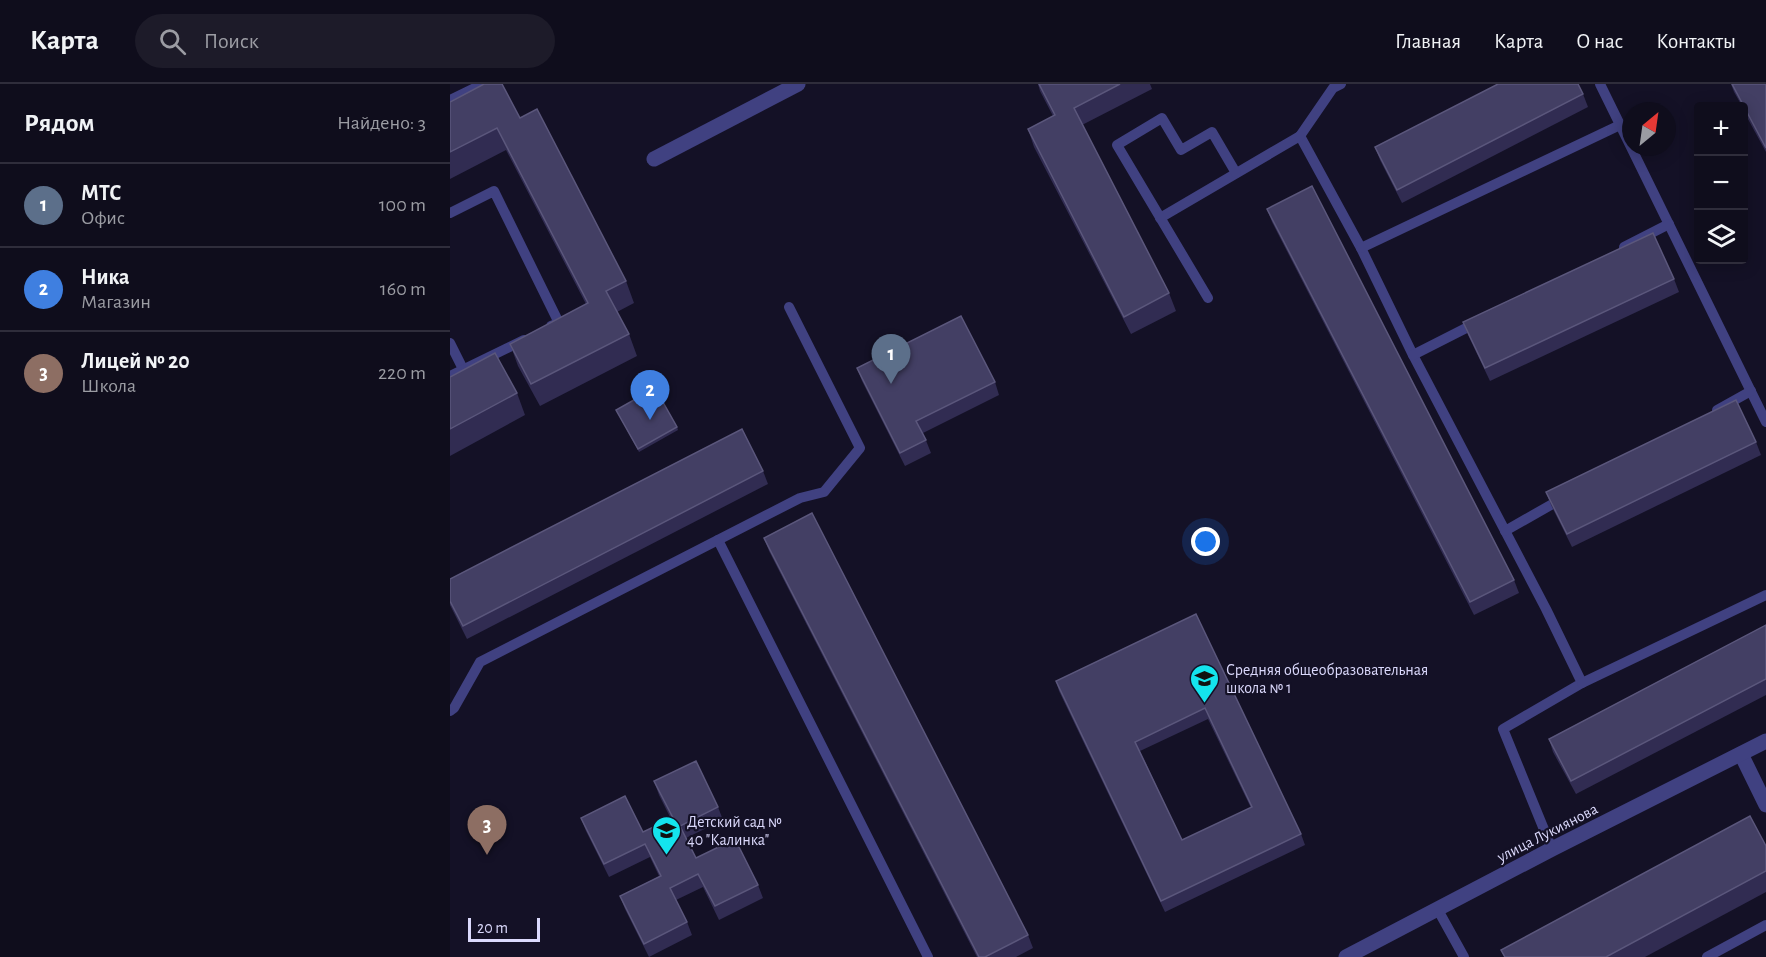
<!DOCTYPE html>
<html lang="ru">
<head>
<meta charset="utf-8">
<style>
  :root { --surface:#0f0d1c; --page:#1d1b29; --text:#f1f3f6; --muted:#9b9ca3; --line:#2f2d3b; --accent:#1a73e8 }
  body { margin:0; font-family:"Alegreya Sans",sans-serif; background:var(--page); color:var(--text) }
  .controls { position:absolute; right:18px; top:18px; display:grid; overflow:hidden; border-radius:6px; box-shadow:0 3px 15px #0003 }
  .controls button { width:54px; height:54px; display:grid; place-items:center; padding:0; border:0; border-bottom:2px solid var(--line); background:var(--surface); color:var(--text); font:30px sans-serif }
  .compass { position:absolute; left:1172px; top:18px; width:54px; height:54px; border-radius:50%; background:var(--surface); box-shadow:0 3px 15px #0003; rotate:29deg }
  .scale { position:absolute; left:18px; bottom:15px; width:72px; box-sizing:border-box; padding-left:6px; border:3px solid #dbd9fc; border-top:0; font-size:16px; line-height:21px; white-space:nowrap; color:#dbd9fc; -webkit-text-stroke:4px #141126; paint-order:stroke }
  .you { position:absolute; left:756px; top:458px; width:21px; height:21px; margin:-15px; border:4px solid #fff; border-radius:50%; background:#1a73e8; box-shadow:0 0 0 9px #1a73e833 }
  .badge { display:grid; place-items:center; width:39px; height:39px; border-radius:50%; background:var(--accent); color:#fff; font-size:20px; font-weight:700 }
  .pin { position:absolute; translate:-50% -50px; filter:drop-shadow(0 2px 3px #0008) }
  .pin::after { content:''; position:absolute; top:32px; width:21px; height:18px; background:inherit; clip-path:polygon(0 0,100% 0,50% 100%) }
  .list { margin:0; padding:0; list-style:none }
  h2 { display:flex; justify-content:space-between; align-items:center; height:78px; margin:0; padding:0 24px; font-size:26px }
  h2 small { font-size:20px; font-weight:400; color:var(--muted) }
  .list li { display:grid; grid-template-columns:39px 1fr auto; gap:18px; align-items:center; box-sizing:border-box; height:84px; padding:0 24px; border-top:2px solid var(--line) }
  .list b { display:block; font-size:22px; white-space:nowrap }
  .list p { margin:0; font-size:20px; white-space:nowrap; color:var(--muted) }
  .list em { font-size:20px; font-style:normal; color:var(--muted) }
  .icon { flex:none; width:33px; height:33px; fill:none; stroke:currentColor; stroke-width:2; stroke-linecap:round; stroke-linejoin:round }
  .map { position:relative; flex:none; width:1316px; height:873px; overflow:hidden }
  header { display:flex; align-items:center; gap:36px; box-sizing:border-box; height:84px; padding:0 30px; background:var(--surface); border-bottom:2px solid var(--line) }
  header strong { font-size:28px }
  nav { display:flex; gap:33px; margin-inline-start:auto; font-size:21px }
  .search { width:420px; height:54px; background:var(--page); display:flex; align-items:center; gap:15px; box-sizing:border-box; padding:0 21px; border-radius:33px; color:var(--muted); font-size:22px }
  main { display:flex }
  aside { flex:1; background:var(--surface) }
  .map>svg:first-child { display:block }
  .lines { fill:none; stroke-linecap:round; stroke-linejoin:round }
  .service { stroke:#404181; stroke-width:10 }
  .pedestrian { stroke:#404181; stroke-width:15 }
  .minor { stroke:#404181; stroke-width:15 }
  .wall { fill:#312c52; fill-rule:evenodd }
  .building { fill:#433f64; stroke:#5b577c; stroke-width:1.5; fill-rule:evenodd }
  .labels { text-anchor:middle; stroke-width:4.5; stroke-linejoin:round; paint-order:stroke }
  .poi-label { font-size:16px; fill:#dbd9fc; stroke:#141126; text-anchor:start }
  .street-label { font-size:16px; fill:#dbd9fc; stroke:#141126 }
</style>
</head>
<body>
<header>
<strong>Карта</strong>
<div class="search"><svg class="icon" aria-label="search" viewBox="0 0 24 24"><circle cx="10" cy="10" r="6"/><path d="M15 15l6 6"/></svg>Поиск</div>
<nav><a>Главная</a><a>Карта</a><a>О нас</a><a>Контакты</a></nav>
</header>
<main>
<aside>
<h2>Рядом<small>Найдено: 3</small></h2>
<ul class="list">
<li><span class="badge" style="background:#5c6f8a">1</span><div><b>МТС</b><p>Офис</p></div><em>100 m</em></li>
<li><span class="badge" style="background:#3f7fe0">2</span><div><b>Ника</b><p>Магазин</p></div><em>160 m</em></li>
<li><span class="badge" style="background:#8d6e63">3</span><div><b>Лицей № 20</b><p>Школа</p></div><em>220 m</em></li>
</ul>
</aside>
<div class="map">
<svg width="1316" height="873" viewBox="0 0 1316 873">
  <rect width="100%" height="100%" fill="#141126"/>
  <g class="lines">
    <!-- service -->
    <g class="service">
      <polyline points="1150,0 1316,338"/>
      <polyline points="0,16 33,0"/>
      <polyline points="850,52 911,164 963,271 1096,525 1132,599 1053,645 1102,765"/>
      <polyline points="0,129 44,107 109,239 101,242"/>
      <polyline points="710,134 850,52 883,4 891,0"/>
      <polyline points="1174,163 1219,140"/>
      <polyline points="911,164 1170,41"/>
      <polyline points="758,214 667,61 712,34 731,66 762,48 786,89"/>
      <polyline points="0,259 13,285"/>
      <polyline points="963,271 1026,239"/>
      <polyline points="0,292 74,256"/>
      <polyline points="1267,326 1301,307"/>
      <polyline points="1055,447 1113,414"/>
      <polyline points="268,456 478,873"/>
      <polyline points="1132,599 1316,511"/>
      <polyline points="0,627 4,624 30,578 350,414 374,408 410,364 339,223"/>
      <polyline points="988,826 1014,873"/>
      <polyline points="1257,873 1316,841"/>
    </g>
    <!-- pedestrian -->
    <polyline class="pedestrian" points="204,75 348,0"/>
    <!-- minor -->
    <g class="minor">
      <polyline points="1291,670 1316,721"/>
      <polyline points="896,873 1102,765 1316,657"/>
    </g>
  </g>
  <!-- wall -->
  <g class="wall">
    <polygon points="588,0 700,0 702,5 632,41 719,209 726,227 681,250 584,63 578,45 603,32 590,7"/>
    <polygon points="1281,0 1316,0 1316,68 1293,26 1293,22 1292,22 1284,8"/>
    <polygon points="1133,10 1138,23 952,119 930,76 925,63"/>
    <polygon points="0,18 70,34 176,197 184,219 167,228 179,250 187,272 90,322 68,282 60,260 136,220 56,66 0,95"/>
    <polygon points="817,125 1064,496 1069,509 1024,531 822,138"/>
    <polygon points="1224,195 1229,208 1040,297 1018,251 1013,238"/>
    <polygon points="407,284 545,298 549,311 473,349 481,369 455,382 412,297"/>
    <polygon points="0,293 67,309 75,331 0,372"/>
    <polygon points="166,326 227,343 228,346 189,368"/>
    <polygon points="1306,358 1311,371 1122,463 1101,421 1096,408"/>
    <polygon points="313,387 318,400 17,555 0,521 0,495"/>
    <polygon points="314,454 578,851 583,864 566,873 527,873 319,467"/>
    <path d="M 746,530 L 851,750 L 855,761 L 715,828 L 609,607 L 606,597 ZM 758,635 L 801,724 L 732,756 L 690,667 Z"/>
    <polygon points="1316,541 1316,611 1126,710 1103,668 1099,655"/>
    <polygon points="204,697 268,723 273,736 236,754 246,774 308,801 313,814 269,836 253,803 226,816 237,838 242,851 199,873 175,825 170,812 209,792 200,773 159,793 136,747 131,734 193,748 221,735 209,711"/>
    <polygon points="1316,762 1316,808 1195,873 1054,873 1051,866"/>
  </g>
  <!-- building -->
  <g class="building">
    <polygon points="34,0 52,0 70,34 87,25 176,197 156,207 179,250 81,300 60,260 138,219 47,44 0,68 0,18"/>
    <polygon points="589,0 670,0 624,24 719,209 674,233 578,45 605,31"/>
    <polygon points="1048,0 1128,0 1133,10 947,106 925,63"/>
    <polygon points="1282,0 1316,0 1316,64"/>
    <polygon points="862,102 1064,496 1020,518 817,125"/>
    <polygon points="1203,149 1224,195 1035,284 1013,238"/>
    <polygon points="511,232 545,298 466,337 476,356 450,369 407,284"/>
    <polygon points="45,269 67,309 0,345 0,293"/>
    <polygon points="205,304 227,343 188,365 166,326"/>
    <polygon points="1286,316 1306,358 1117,450 1096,408"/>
    <polygon points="292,345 313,387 13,542 0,517 0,495"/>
    <polygon points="362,429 578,851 535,873 529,873 314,454"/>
    <path d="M 746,530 L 851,750 L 711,817 L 606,597 ZM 755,624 L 802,723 L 732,756 L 685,658 Z"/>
    <polygon points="1316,541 1316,595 1121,697 1099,655"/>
    <polygon points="246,677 268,723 230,742 246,774 285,755 308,801 265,822 248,790 220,804 237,838 194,860 170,812 211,792 195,760 154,780 131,734 175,712 193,748 223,734 204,697"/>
    <polygon points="1300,732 1316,762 1316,787 1156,873 1055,873 1051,866"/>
  </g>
  <!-- icons -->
  <defs>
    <symbol id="school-pin" viewBox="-11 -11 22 30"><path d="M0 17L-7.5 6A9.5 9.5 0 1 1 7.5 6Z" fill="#14e4ed" stroke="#141126"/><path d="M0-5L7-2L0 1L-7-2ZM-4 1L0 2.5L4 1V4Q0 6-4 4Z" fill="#111"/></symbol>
  </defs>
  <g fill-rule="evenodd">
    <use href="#school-pin" x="738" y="578" width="33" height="45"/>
    <use href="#school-pin" x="200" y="730" width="33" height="45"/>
  </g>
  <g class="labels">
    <!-- poi labels -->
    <g class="poi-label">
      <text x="776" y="591">Средняя общеобразовательная<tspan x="776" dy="18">школа № 1</tspan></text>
      <text x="237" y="743">Детский сад №<tspan x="237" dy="18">40 "Калинка"</tspan></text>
    </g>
    <!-- street labels -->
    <g class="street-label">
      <text transform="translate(1097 748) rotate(-27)" y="6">улица Лукиянова</text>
    </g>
  </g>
</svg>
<div class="controls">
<button>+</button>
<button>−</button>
<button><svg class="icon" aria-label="layers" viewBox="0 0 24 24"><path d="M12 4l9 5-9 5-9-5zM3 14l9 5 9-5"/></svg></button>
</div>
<svg class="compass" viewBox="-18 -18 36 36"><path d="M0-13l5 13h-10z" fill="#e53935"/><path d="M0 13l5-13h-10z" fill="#9b9ca3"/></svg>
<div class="scale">20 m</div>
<div class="you"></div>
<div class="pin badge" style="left:441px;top:300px;background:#5c6f8a">1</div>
<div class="pin badge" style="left:200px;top:336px;background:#3f7fe0">2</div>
<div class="pin badge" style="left:37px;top:771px;background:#8d6e63">3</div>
</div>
</main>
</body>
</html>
